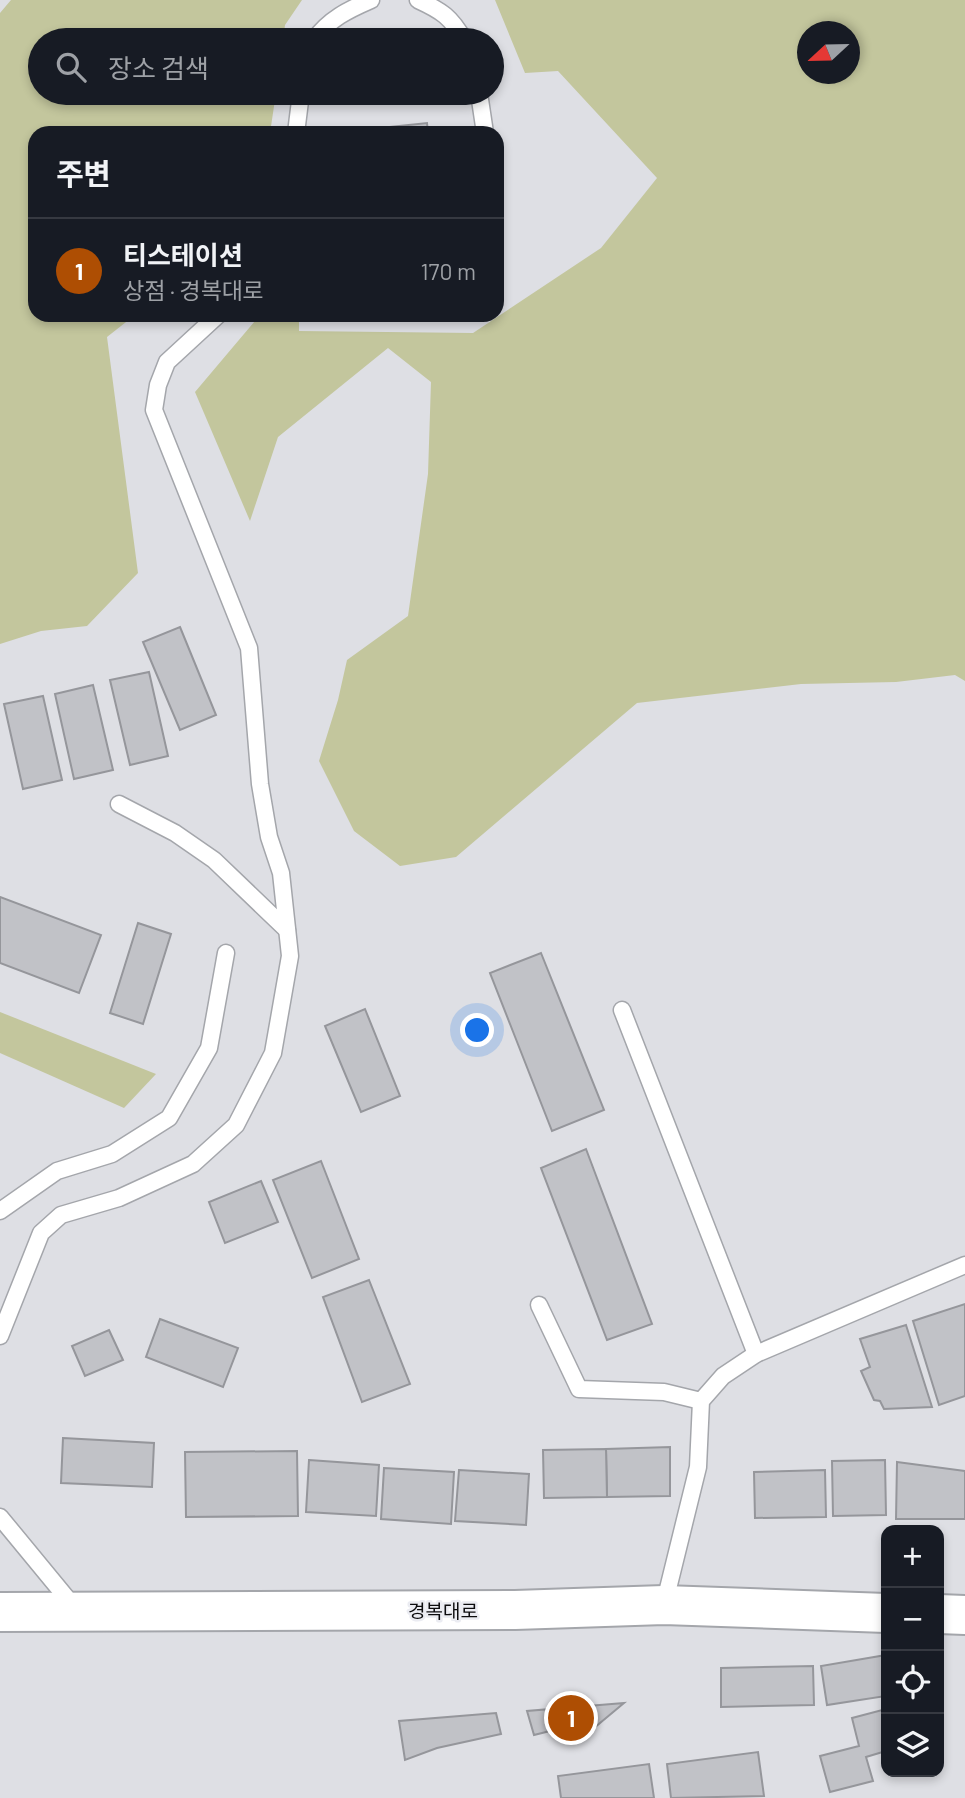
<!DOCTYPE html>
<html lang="ko">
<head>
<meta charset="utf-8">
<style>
  :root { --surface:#171b24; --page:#20242c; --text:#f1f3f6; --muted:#9ea1a6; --line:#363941; --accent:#ae4e03 }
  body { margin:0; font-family:Barlow,"Noto Sans KR",sans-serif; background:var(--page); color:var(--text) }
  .controls { position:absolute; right:21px; bottom:21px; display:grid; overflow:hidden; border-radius:14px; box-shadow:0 4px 10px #0003 }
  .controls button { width:63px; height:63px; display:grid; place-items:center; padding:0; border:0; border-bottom:2px solid var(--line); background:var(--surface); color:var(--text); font:35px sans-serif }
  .compass { position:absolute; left:797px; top:21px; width:63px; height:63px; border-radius:50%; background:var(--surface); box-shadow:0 4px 10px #0003; rotate:248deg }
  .you { position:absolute; left:478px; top:1031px; width:24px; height:24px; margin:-18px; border:5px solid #fff; border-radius:50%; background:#1a73e8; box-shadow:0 0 0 10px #1a73e833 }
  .badge { display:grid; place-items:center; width:46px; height:46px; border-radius:50%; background:var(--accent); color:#fff; font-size:23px; font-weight:700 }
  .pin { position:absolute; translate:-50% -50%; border:4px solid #fff; box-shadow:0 2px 7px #0006 }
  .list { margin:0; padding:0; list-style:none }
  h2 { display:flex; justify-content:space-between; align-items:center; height:91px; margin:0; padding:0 28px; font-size:30px }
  h2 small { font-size:23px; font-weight:400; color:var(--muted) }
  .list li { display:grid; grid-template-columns:46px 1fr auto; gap:21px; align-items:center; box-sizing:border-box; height:105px; padding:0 28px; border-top:2px solid var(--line) }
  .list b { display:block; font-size:26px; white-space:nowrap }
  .list p { margin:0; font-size:23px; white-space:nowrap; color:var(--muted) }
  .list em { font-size:23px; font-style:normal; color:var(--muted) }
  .icon { flex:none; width:38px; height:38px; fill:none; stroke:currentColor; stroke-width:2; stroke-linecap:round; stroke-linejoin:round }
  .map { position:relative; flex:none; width:965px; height:1798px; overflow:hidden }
  .search { position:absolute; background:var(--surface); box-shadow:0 4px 10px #0003; left:28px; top:28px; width:476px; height:77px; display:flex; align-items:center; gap:18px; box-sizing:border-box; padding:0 24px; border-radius:38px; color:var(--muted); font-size:26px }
  .panel { position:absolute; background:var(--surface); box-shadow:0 4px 10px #0003; left:28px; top:126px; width:476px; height:196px; border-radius:21px }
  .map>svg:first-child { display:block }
  .green { fill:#c3c69d; fill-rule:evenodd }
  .building { fill:#c1c2c7; stroke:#95969b; stroke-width:2 }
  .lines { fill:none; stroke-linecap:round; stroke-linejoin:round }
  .lane-casing { stroke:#a4a6ab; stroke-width:19 }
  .secondary-casing { stroke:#a4a6ab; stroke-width:42 }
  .lane { stroke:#fff; stroke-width:16 }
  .secondary { stroke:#fff; stroke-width:38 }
  .labels { text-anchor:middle; stroke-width:5; stroke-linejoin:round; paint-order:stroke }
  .street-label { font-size:19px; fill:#0c0c0e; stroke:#ebecf2 }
</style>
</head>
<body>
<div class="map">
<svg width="965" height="1798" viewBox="0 0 965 1798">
  <rect width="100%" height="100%" fill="#dedfe4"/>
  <!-- green -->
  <g class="green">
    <polygon points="11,0 302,0 285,25 283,40 40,40 40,93 276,93 270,133 35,133 35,315 135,315 107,337 138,573 87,626 41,631 0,644 0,13"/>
    <path d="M 495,0 L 965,0 L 965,681 L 955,675 L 896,682 L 801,684 L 637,703 L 456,857 L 400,866 L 354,831 L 319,761 L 338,700 L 347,660 L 408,616 L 428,474 L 431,382 L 388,348 L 278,437 L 250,521 L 195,392 L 260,315 L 299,315 L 299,331 L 473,333 L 601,248 L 657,178 L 558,71 L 525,73 ZM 808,32 L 850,32 L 850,74 L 808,74 Z"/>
    <polygon points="0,1012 156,1074 124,1108 0,1053"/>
  </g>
  <!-- building -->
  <g class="building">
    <polygon points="427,123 428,133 382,133 381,128"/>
    <polygon points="180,627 216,715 180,730 143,642"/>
    <polygon points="149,672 168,756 130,765 110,680"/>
    <polygon points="93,685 113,770 74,779 55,694"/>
    <polygon points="43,696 62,780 23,789 4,704"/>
    <polygon points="0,897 101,935 79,993 0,963"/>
    <polygon points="138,923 171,934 143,1024 110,1013"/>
    <polygon points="541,953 604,1110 552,1131 490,973"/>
    <polygon points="365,1009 400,1096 361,1112 325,1026"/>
    <polygon points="586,1149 652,1324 607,1340 541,1168"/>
    <polygon points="321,1161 359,1259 312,1278 273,1180"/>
    <polygon points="261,1181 278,1222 225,1243 209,1202"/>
    <polygon points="369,1280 410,1384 362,1402 323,1297"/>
    <polygon points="965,1304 965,1396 939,1405 913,1321"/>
    <polygon points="160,1319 238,1348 223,1387 146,1357"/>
    <polygon points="906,1325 932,1407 884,1409 880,1401 874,1400 861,1371 870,1367 860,1339"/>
    <polygon points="109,1330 123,1360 85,1376 72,1346"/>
    <polygon points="63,1438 154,1443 152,1487 61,1483"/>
    <polygon points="670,1447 670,1496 607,1497 606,1449"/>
    <polygon points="606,1449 607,1497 544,1498 543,1450"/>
    <polygon points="297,1451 298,1516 186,1517 185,1452"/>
    <polygon points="309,1460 379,1465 376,1516 306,1512"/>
    <polygon points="885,1460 886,1515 833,1516 832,1461"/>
    <polygon points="897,1462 965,1471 965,1519 896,1519"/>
    <polygon points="384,1468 454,1472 451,1524 381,1519"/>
    <polygon points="459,1470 529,1474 526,1525 455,1521"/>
    <polygon points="825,1470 826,1517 755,1518 754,1472"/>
    <polygon points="886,1655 886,1696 827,1705 821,1666"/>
    <polygon points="813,1666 814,1705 721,1707 721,1668"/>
    <polygon points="624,1703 594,1728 554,1730 534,1735 527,1711"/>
    <polygon points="886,1709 886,1751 866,1757 873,1781 830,1792 820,1756 859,1746 852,1718"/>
    <polygon points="496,1713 501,1734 437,1748 405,1760 399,1721"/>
    <polygon points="758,1752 764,1796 671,1798 667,1764"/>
    <polygon points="649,1764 654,1798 561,1798 558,1776"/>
  </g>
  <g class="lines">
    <defs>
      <g id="lane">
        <path d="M 418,0 C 442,11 451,17 464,40"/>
        <path d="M 314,40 C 329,19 348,10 371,0"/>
        <polyline points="479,93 485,133"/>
        <polyline points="296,133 301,93"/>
        <polyline points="119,804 175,833 214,860 287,930"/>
        <polyline points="622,1010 756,1354"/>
        <polyline points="0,1211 57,1171 112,1154 169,1118 209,1048 226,953"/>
        <polyline points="539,1305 579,1389 664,1392 701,1401"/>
        <polyline points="0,1336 41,1233 61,1215 119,1198 193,1164 236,1125 273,1053 290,956 281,873 269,837 260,784 249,648 154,410 158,385 167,362 218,315"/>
        <polyline points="0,1517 75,1608"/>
        <polyline points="664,1605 698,1467 701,1401 723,1376 756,1354 965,1265"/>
      </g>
      <g id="secondary">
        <polyline points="0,1612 515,1610 664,1605 886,1613"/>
        <polyline points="939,1614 965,1615"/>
      </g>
    </defs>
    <!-- lane casing -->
    <use href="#lane" class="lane-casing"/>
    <!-- secondary casing -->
    <use href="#secondary" class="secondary-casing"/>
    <!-- lane -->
    <use href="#lane" class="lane"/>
    <!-- secondary -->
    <use href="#secondary" class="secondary"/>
  </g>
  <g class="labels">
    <!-- street labels -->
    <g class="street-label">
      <text x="443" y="1618">경복대로</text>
    </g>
  </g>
</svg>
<div class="controls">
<button>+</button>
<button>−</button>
<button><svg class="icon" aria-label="locate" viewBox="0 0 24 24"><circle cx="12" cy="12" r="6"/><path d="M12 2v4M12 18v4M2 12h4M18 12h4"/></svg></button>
<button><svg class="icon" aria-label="layers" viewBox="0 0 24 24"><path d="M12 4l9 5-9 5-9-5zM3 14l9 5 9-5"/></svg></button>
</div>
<svg class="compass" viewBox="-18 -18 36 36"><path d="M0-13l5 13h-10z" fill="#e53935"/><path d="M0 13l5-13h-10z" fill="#9ea1a6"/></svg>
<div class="you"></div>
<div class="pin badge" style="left:571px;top:1718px">1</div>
<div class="search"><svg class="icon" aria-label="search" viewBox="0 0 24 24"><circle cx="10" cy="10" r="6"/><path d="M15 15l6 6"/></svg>장소 검색</div>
<section class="panel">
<h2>주변<small></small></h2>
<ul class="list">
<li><span class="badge">1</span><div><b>티스테이션</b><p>상점 · 경복대로</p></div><em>170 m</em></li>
</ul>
</section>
</div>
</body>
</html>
